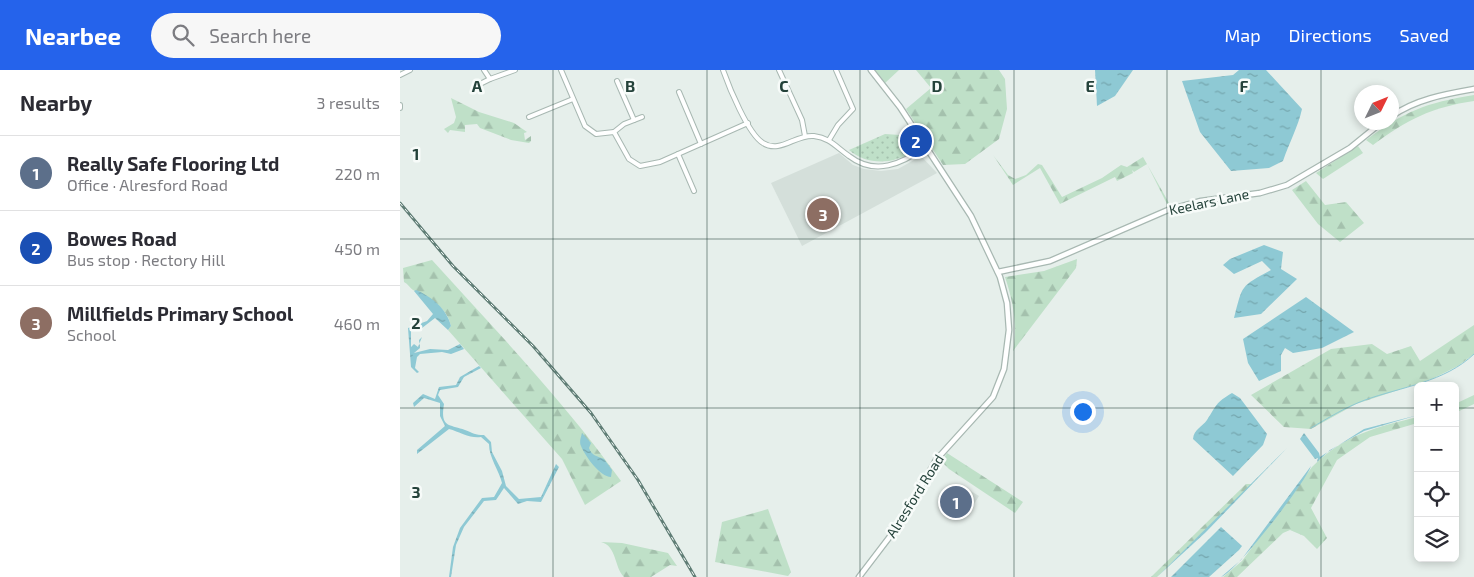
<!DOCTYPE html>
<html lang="en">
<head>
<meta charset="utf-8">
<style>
  :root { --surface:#fff; --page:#f7f7f7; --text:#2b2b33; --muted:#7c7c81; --line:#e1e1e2; --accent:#2563eb }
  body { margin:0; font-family:"Exo 2",sans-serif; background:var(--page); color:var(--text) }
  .controls { position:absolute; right:15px; bottom:15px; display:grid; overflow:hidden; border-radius:8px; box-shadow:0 2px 8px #0003 }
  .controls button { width:45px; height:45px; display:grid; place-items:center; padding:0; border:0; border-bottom:1px solid var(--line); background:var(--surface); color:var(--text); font:25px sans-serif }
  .compass { position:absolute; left:954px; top:15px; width:45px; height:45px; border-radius:50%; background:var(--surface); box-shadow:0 2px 8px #0003; rotate:47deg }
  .you { position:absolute; left:682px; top:341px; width:18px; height:18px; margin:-12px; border:4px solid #fff; border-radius:50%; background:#1a73e8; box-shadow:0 0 0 8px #1a73e833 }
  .badge { display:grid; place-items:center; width:32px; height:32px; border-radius:50%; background:var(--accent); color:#fff; font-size:16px; font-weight:700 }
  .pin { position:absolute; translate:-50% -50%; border:2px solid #fff; box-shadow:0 1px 5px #0006 }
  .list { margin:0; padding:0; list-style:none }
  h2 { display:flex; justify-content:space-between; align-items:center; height:65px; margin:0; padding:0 20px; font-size:21px }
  h2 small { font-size:16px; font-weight:400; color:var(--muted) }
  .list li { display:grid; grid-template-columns:32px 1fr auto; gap:15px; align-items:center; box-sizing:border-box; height:75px; padding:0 20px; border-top:1px solid var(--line) }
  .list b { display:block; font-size:19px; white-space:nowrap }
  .list p { margin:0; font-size:16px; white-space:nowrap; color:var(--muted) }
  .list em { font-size:16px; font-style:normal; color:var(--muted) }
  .icon { flex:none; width:28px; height:28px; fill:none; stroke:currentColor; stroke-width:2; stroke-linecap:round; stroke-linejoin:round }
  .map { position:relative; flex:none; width:1074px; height:507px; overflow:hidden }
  header { display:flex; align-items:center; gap:30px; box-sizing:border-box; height:70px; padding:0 25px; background:var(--accent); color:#fff }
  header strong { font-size:24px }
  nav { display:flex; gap:28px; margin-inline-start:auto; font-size:18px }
  .search { width:350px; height:45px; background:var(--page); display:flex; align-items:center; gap:12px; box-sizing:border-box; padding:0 18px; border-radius:28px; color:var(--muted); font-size:19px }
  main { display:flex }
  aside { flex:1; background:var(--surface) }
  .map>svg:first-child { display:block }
  .built { fill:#d4dfda }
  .grass { fill:url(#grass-dots) }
  .forest { fill:url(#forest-firs) }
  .water { fill:url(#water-ripples) }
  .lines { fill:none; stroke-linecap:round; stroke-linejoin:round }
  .stream { stroke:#8ec9d4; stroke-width:1 }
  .minor-casing { stroke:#a8b8b2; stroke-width:6 }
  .tertiary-casing { stroke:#a8b8b2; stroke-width:7 }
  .minor { stroke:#fff; stroke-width:4 }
  .tertiary { stroke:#fff; stroke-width:4.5 }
  .rail-casing { stroke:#5f7d75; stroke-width:3 }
  .rail { stroke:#f7fbf9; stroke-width:1; stroke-dasharray:4; stroke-linecap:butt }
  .grid { fill:none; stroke:#24423a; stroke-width:1; stroke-opacity:0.55 }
  .labels { text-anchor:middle; stroke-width:5; stroke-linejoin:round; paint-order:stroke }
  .street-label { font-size:14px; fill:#24423a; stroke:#f7fbf9 }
  .grid-label { font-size:16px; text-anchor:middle; font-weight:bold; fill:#24423a; stroke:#f7fbf9; stroke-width:5; stroke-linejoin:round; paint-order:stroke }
</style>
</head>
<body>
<header>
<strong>Nearbee</strong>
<div class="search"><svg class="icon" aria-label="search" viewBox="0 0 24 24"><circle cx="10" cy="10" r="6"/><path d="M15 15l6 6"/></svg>Search here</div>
<nav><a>Map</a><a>Directions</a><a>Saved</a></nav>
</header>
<main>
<aside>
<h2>Nearby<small>3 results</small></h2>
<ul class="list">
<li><span class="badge" style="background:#5c6f8a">1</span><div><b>Really Safe Flooring Ltd</b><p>Office · Alresford Road</p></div><em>220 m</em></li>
<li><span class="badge" style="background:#1a4fb4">2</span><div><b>Bowes Road</b><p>Bus stop · Rectory Hill</p></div><em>450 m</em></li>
<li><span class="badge" style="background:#8d6e63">3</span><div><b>Millfields Primary School</b><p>School</p></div><em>460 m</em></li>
</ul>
</aside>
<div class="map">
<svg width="1074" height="507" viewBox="0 0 1074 507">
  <defs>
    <pattern id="grass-dots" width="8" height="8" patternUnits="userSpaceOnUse" patternTransform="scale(1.25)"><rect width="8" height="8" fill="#bfe0c8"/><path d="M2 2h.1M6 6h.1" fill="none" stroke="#a4c1ad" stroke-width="1.8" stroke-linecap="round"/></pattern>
    <pattern id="forest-firs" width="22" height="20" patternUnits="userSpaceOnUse" patternTransform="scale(1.25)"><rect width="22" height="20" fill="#bfe0c8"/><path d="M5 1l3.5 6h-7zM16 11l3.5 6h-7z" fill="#a4c1ad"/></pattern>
    <pattern id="water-ripples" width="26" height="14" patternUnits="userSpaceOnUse" patternTransform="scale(1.25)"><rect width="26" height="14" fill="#8ec9d4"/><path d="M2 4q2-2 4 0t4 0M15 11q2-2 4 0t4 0" fill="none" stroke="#74a5ad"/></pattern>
  </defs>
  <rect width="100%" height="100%" fill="#e6efeb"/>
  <!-- built -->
  <g class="built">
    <polygon points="439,83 453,95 464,99 481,101 498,99 521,86 537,103 402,176 371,113"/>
    <polygon points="561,415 579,426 567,445 549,435"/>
  </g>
  <!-- grass -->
  <path class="grass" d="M 485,64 L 500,65 L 512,71 L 511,82 C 493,95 466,95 449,80 Z"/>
  <!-- forest -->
  <g class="forest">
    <polygon points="473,0 499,0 484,14"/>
    <polygon points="516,0 599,0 605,9 607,39 599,69 565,94 543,95 506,39 531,18"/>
    <path d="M 1074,25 L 1074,31 C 1032,37 1006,50 973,75 L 966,70 C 1005,41 1025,33 1074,25 Z"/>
    <polygon points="51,28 79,42 114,53 127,62 124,63 125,70 131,66 131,71 129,73 111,70 80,58 77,54 65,55 65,62 50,60 48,63 44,59 54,53 56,47"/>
    <polygon points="958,76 963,83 923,109 916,103"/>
    <polygon points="593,85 608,105 615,109 626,105 638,94 642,95 662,127 702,108 721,95 727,97 743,87 769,133 767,134 747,94 734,102 732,100 733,103 717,111 715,107 660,134 640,98 613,115"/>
    <polygon points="906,111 925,135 946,132 964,153 940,172 918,154 892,120"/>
    <path d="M 677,189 L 676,198 L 613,281 C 618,256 613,231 605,207 L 644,201 Z"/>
    <path d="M 32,190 C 98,263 164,331 221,411 L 185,435 L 162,389 L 48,260 L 51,256 C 47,236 28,228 13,220 C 10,218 8,214 4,212 L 3,198 Z"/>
    <polygon points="1074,255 1074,284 1058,296 1032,309 956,334 911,359 884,357 851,325 931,279 972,274 987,284 1011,276 1020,291"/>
    <polygon points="1074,325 1074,334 1055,343 1055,334"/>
    <path d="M 1018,347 L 1014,354 L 970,367 L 937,390 L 911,438 L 927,468 L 917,479 L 904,466 L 890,460 L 883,463 L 837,507 L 823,507 L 842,491 L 912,397 C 944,365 976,357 1018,347 Z"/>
    <polygon points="547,383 623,432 615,443 549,399 542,392"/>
    <polygon points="846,414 852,414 757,507 751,507"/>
    <polygon points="368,439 391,502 388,506 315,492 322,452"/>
    <path d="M 201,472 L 222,473 L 268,483 L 277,496 L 270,495 L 251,507 L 224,507 C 214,497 217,476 201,472 Z"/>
  </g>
  <!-- water -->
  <g class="water">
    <polygon points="695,0 733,0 715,26 697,36"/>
    <path d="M 839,0 L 866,0 L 902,39 C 898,57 889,73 883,91 L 869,98 L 831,101 L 800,62 L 782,11 L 833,5 Z"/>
    <path d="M 864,175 L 883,182 L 881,199 L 897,209 L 861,244 L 834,248 C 843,214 840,217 871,200 L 862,191 L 834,204 L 823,195 L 830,189 Z"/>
    <path d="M 16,220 C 32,227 47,239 51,256 L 48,260 L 35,248 L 22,258 L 11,261 L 11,277 L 14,274 L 18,277 L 22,267 L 19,270 L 20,278 L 14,283 L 30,279 L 48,280 L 60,274 L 64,279 L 51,284 L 42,282 L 20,284 L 17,287 L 15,298 L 19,302 L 17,303 L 11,297 L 8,258 L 27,251 L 33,244 L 14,221 Z"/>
    <polygon points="906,227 954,262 922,278 893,283 885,278 881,285 881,301 859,311 848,293 843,269"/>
    <path d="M 79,296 L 81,298 L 64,307 L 58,317 L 40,320 L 38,325 L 44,334 C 40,358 49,354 65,360 C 73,363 75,365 84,365 L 91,372 L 92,382 L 102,401 L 106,416 L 119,429 L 141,427 L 156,394 L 159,397 L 141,432 L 127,431 L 118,434 L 104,418 L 96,430 L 84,431 L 64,457 L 56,475 L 51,507 L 49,507 L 53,477 L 60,458 L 82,428 L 94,427 L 102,413 C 99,400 89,388 89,374 L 81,367 C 71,369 60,362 49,359 L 17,384 L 17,380 L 45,356 L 40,346 L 40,333 L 24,328 L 14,337 L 13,333 L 23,324 L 35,329 L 39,317 L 56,315 L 60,307 Z"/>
    <path d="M 832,323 L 840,328 L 867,364 L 863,375 L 833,406 L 793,369 C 794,359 802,357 807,350 C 817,335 815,333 832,323 Z"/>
    <polygon points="1018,345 964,361 930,380 917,392 918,388 915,389 900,369 904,363 919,383 920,387 964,359"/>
    <path d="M 182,363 L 191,373 L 189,378 C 192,386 197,386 204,389 L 212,400 L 211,407 C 200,407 185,386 181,376 C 179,372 181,367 182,363 Z"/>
    <polygon points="887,378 806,462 757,507"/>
    <path d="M 911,396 C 906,412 837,501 821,507 L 841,490 Z"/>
    <polygon points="821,457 842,476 839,480 809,507 771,507"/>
  </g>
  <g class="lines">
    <!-- stream -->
    <path class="stream" d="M 911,358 C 928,348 946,337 965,330 C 1001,317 1045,312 1074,284"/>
    <defs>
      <g id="minor">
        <polyline points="84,0 90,9 115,0"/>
        <polyline points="161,0 185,56 196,64 214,62 229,89 240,96 260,92 348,53"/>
        <path d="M 323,0 C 329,17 348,64 363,73 C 380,84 396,64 414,66 C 430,68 436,77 449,86 C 475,106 502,94 525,77"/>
        <polyline points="379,0 402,50 405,66"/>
        <polyline points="0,5 10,0"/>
        <polyline points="217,11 234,50"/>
        <polyline points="82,13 90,9"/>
        <polyline points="279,22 301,74"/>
        <polyline points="0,35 0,38"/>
        <polyline points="129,47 173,29"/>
        <polyline points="214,62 224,54 242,47"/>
        <polyline points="429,70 438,55 453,39 436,0"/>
        <polyline points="278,84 294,121"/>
      </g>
      <g id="tertiary">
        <path d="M 992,46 C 1016,29 1046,24 1074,19"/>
        <polyline points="598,202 650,191 768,140 801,131 860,123 887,115 950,78 982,52"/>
        <polyline points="459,507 501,452 536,390 593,327 604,299 609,260 607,233 600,207 571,146 500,37 471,0"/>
      </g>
    </defs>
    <!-- minor casing -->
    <use href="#minor" class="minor-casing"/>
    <!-- tertiary casing -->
    <use href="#tertiary" class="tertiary-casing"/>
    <!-- minor -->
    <use href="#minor" class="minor"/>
    <!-- tertiary -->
    <use href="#tertiary" class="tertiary"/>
    <defs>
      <polyline id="rail" points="0,133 53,196 133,276 191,343 238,410 295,507"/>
    </defs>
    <!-- rail casing -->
    <use href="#rail" class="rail-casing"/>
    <!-- rail -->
    <use href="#rail" class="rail"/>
  </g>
  <!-- grid -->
  <path class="grid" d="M 153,0 L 153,507M 307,0 L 307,507M 460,0 L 460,507M 614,0 L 614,507M 767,0 L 767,507M 921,0 L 921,507M 0,169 L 1074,169M 0,338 L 1018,338M 1055,338 L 1074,338"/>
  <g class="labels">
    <!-- street labels -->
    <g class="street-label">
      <text transform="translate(809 132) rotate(-12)" y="5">Keelars Lane</text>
      <text transform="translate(515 426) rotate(-58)" y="5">Alresford Road</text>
    </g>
  </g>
  <g class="grid-label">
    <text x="77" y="22">A</text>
    <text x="230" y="22">B</text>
    <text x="384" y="22">C</text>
    <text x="537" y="22">D</text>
    <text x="690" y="22">E</text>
    <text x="844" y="22">F</text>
    <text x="16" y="90">1</text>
    <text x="16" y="259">2</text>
    <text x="16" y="428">3</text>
  </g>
</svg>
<div class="controls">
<button>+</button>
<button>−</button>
<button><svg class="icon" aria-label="locate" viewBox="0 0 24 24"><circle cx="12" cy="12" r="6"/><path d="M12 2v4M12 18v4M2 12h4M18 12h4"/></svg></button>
<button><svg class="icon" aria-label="layers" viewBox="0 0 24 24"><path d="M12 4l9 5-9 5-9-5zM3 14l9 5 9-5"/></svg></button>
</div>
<svg class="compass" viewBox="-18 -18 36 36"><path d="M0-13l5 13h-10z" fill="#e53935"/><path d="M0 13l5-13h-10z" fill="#7c7c81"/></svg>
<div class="you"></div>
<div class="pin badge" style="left:556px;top:432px;background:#5c6f8a">1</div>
<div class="pin badge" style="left:516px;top:71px;background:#1a4fb4">2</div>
<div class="pin badge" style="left:423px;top:144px;background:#8d6e63">3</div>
</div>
</main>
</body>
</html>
